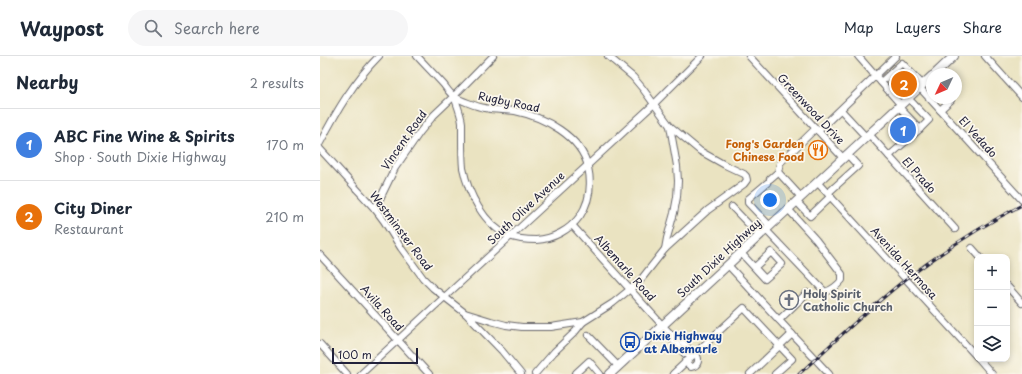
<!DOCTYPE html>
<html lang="en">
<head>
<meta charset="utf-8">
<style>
  :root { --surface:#fff; --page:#f6f6f7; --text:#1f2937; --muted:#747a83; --line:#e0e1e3; --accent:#ea580c }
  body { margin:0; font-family:"Playpen Sans",sans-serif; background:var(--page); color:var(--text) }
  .controls { position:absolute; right:12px; bottom:12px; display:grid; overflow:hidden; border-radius:8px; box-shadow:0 2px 6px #0003 }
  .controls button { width:36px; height:36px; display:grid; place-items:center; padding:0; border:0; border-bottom:1px solid var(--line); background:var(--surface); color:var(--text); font:20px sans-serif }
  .compass { position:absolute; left:606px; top:12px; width:36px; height:36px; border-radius:50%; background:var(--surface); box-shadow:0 2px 6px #0003; rotate:226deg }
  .scale { position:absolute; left:12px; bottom:10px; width:86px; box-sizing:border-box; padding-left:4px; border:2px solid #22223b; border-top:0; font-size:11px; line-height:14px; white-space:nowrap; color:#22223b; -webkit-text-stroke:3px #fbf7ec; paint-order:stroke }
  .you { position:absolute; left:450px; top:144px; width:14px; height:14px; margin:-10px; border:3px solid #fff; border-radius:50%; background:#1a73e8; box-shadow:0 0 0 6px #1a73e833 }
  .badge { display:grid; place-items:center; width:26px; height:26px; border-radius:50%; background:var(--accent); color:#fff; font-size:13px; font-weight:700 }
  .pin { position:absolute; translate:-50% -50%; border:2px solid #fff; box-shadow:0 1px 4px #0006 }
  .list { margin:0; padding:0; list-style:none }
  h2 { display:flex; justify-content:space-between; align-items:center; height:52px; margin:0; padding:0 16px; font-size:17px }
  h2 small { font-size:13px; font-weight:400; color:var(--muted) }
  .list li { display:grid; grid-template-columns:26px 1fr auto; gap:12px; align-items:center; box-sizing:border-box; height:72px; padding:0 16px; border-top:1px solid var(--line) }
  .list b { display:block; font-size:15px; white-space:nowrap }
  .list p { margin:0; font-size:13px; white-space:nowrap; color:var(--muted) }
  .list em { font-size:13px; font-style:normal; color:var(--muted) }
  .icon { flex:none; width:22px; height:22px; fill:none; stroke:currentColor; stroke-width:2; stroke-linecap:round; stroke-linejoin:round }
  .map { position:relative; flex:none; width:702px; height:318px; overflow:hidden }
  header { display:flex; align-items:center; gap:24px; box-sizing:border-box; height:56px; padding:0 20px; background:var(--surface); border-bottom:1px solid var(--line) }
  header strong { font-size:19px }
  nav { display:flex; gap:22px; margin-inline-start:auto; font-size:14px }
  .search { width:280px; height:36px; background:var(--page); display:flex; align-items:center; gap:10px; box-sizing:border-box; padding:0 14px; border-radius:22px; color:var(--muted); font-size:15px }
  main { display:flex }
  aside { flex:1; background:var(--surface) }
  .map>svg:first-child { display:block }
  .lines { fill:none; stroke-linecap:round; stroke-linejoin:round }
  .minor-casing { stroke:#68666a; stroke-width:8 }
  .major-casing { stroke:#68666a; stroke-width:10 }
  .minor { stroke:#fff; stroke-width:6 }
  .major { stroke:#fff; stroke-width:8 }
  .rail-casing { stroke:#22223b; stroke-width:3 }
  .rail { stroke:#fbf7ec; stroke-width:1.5; stroke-dasharray:4.5; stroke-linecap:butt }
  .labels { text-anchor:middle; stroke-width:3.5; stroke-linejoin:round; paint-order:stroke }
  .street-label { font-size:11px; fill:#22223b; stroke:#fbf7ec }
  .food-label { font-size:11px; font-weight:bold; fill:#c56008; stroke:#fbf7ec; text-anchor:end }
  .worship-label { font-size:11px; font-weight:bold; fill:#5b616d; stroke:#fbf7ec; text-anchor:start }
  .transit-label { font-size:11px; font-weight:bold; fill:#164399; stroke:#fbf7ec; text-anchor:start }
</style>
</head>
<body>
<header>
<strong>Waypost</strong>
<div class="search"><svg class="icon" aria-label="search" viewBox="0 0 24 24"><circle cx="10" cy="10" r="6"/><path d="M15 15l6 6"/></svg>Search here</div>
<nav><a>Map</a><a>Layers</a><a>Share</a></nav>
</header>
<main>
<aside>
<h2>Nearby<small>2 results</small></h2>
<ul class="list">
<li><span class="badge" style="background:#3f7fe0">1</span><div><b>ABC Fine Wine &amp; Spirits</b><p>Shop · South Dixie Highway</p></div><em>170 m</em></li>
<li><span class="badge" style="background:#e8710a">2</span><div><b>City Diner</b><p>Restaurant</p></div><em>210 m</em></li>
</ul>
</aside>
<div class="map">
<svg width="702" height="318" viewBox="0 0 702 318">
  <rect width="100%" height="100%" fill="#fbf7ec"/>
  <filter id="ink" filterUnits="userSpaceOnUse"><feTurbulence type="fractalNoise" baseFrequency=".025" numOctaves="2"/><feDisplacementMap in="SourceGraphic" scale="8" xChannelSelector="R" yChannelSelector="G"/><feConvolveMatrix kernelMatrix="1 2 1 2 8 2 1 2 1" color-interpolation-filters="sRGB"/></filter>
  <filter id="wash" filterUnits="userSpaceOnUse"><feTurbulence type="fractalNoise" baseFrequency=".012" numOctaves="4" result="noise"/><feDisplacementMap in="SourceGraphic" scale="16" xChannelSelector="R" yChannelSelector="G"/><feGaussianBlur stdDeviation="0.9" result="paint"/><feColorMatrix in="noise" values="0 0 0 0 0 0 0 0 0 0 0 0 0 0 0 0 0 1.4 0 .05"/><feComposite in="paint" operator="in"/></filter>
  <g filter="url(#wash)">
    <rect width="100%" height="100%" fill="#eae3c1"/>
  </g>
  <g filter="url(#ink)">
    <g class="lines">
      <defs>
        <g id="minor">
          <path d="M 97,0 C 106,10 115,19 124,29 C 127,33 130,38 134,40 C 139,44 158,51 165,52 C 175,55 185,53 195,55 C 224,61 261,80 268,111 C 272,129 270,145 260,160 C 250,174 233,183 216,184 C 208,184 197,183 189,180 C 164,169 148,137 143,112 C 142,102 142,92 142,82 C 142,77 142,72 142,67 C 141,58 137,49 134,40"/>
          <polyline points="429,0 523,102"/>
          <polyline points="538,0 581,49"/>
          <polyline points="665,0 702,41"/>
          <polyline points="561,26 582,7 603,29"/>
          <polyline points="600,32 702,144"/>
          <polyline points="579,51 600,73 609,64 588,42"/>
          <polyline points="521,54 546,81"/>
          <polyline points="620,54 631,44 630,42"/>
          <polyline points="498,75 576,0"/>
          <polyline points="549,78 635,173"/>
          <path d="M 0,87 C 16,56 34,25 59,0"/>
          <polyline points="0,93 55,153 64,165 81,192 103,222 113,232 145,257 171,265 186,269 202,271 231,271 263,266 293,247 319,226 345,193 347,182 354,157 357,141 358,125 357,110 350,70 323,33 313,21 288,0"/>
          <polyline points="569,100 600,73"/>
          <polyline points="458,116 481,141"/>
          <polyline points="450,123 458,116 460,107 495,73"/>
          <polyline points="497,126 657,301"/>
          <polyline points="447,127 428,143 428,147 450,170"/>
          <polyline points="508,137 538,110 527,98"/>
          <polyline points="476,145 490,160 511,140"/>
          <polyline points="412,151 439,179"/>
          <polyline points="55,153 75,112 100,76 114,59 134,40 173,0"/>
          <polyline points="252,169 342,269 351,278 355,278 370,294 369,298"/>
          <path d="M 446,174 L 505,236 C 512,234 517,230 522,224 L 522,218 L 496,184 L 468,153"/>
          <polyline points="652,192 660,201"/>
          <polyline points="345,193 388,154 424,128 427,124 426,120 424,118 405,109 380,95 350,70"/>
          <polyline points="421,197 445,223 462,208 451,196 435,211"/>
          <polyline points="0,199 109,318"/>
          <polyline points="408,209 509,318"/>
          <polyline points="687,230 702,247"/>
          <polyline points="146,258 182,295 201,318"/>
          <polyline points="459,264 487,237"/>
          <polyline points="351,278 351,282 365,298 369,298 371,300"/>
          <polyline points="268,279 298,310"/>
          <polyline points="0,288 27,318"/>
          <polyline points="659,303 672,318"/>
          <path d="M 365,306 L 371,311 C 379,310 380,303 375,297"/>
          <polyline points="41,318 334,48 382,0"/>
          <polyline points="215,318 234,296 255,276 263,266"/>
          <polyline points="257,318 256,317 269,305 280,318"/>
          <polyline points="353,318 424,252 472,303 455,318"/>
          <polyline points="430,318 472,278"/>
        </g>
        <g id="major">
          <polyline points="615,18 634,0"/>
          <polyline points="290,318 612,20"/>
        </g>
      </defs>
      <!-- minor casing -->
      <use href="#minor" class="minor-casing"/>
      <!-- major casing -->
      <use href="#major" class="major-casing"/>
      <!-- minor -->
      <use href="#minor" class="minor"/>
      <!-- major -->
      <use href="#major" class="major"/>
      <defs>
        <path id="rail" d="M 479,318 C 514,286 549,252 586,223 C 623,195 661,170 702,149"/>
      </defs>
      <!-- rail casing -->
      <use href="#rail" class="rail-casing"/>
      <!-- rail -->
      <use href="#rail" class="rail"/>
    </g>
  </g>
  <!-- icons -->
  <defs>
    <symbol id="restaurant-ring" viewBox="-11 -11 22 22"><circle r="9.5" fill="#fbf7ec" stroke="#e8710a" stroke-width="1.5"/><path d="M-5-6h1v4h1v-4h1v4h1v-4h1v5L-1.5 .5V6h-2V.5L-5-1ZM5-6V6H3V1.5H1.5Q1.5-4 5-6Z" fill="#e8710a"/></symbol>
    <symbol id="church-ring" viewBox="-11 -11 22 22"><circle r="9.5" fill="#fbf7ec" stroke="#6b7280" stroke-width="1.5"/><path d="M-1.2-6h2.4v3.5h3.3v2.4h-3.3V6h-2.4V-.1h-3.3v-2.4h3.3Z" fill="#6b7280"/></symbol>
    <symbol id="bus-ring" viewBox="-11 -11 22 22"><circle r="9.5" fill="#fbf7ec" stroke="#1a4fb4" stroke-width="1.5"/><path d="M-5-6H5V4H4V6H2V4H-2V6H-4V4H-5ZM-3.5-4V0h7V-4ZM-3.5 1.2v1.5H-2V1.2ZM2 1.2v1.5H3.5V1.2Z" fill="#1a4fb4"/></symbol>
  </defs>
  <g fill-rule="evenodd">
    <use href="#restaurant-ring" x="487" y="83" width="22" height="22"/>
    <use href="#church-ring" x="458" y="233" width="22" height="22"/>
    <use href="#bus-ring" x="299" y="275" width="22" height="22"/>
  </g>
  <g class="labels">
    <!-- street labels -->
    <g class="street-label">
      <text transform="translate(189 46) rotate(12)" y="4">Rugby Road</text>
      <text transform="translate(491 53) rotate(47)" y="4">Greenwood Drive</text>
      <text transform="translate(658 81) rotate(48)" y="4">El Vedado</text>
      <text transform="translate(84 84) rotate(-55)" y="4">Vincent Road</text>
      <text transform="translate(599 119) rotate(48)" y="4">El Prado</text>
      <text transform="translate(206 152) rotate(-43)" y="4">South Olive Avenue</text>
      <text transform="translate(81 175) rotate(53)" y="4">Westminster Road</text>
      <text transform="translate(399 202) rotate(-43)" y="4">South Dixie Highway</text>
      <text transform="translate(584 207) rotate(48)" y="4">Avenida Hermosa</text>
      <text transform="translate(305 212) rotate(48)" y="4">Albemarle Road</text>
      <text transform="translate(62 252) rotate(48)" y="4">Avila Road</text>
    </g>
    <!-- food labels -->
    <g class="food-label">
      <text x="484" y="92">Fong's Garden<tspan x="484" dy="13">Chinese Food</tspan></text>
    </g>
    <!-- worship labels -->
    <g class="worship-label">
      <text x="483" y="242">Holy Spirit<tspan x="483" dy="13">Catholic Church</tspan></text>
    </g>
    <!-- transit labels -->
    <g class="transit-label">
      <text x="324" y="284">Dixie Highway<tspan x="324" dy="13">at Albemarle</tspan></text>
    </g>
  </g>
</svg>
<div class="controls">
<button>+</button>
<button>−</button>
<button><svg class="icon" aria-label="layers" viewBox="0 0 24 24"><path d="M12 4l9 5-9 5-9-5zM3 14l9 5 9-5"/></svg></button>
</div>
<svg class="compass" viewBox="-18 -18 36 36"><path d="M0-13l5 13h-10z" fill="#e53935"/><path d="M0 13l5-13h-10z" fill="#747a83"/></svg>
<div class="scale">100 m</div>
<div class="you"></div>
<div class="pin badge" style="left:583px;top:74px;background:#3f7fe0">1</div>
<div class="pin badge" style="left:584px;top:28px;background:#e8710a">2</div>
</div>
</main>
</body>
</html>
